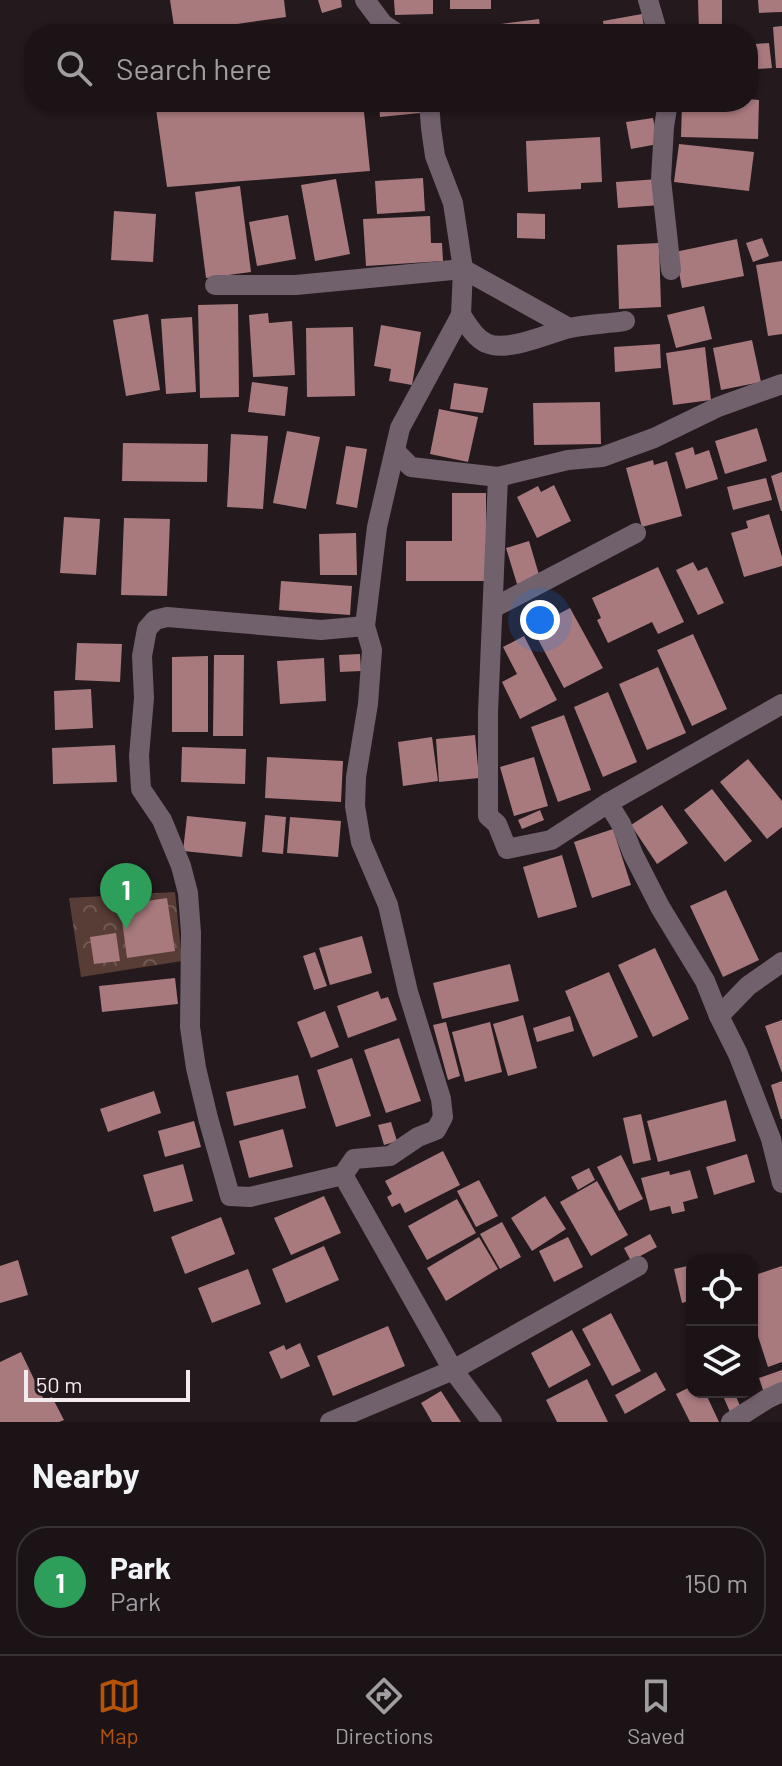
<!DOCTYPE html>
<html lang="en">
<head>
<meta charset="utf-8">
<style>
  :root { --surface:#1b1316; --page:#282023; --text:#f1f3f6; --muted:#a09ea1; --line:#393235; --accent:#b45309 }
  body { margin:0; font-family:Barlow,sans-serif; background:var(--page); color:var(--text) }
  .controls { position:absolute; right:24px; bottom:24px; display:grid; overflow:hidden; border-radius:16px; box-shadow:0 2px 6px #0004 }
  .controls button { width:72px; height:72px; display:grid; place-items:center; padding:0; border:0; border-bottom:2px solid var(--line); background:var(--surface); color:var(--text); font:40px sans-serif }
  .scale { position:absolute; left:24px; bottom:20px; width:166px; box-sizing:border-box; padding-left:8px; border:4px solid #f3ebee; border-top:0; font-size:22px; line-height:28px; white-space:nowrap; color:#f3ebee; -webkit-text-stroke:6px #24191d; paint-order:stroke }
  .you { position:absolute; left:540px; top:620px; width:28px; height:28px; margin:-20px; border:6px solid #fff; border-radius:50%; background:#1a73e8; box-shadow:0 0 0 12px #1a73e833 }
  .badge { display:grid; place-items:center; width:52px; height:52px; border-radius:50%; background:var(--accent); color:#fff; font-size:26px; font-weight:700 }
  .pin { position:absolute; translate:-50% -66px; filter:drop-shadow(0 2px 4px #0008) }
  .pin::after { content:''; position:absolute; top:42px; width:28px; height:24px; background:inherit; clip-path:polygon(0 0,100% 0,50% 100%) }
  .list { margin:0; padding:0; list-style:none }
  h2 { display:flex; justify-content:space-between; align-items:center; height:104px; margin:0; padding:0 32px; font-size:34px }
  h2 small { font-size:26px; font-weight:400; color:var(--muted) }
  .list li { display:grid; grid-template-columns:52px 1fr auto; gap:24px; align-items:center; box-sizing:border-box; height:112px; margin:0 16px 16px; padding:0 16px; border:2px solid var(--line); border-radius:32px }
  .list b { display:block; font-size:30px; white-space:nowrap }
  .list p { margin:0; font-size:26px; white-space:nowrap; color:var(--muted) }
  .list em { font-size:26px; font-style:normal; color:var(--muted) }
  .icon { flex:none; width:44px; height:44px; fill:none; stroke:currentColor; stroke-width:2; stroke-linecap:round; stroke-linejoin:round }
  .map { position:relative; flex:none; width:782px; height:1422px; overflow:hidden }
  .search { position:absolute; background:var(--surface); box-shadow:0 2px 6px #0004; left:24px; right:24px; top:24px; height:88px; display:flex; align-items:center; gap:20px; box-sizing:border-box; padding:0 28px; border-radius:32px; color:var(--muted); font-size:30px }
  .sheet { height:232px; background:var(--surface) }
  nav { display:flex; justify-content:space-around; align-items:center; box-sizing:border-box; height:112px; border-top:2px solid var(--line); background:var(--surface); font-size:22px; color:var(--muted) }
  nav a { display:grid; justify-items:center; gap:4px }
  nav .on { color:var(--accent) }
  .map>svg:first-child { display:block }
  .park { fill:url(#park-crowns) }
  .building { fill:#a87a7e }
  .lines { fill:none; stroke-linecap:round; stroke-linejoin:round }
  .minor { stroke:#70616d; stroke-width:20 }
</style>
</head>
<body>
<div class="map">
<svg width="782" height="1422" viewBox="0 0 782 1422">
  <defs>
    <pattern id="park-crowns" width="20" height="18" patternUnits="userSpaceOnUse" patternTransform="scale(2)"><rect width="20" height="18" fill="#583d36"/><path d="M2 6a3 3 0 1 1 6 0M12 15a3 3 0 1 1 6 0" fill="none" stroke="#705953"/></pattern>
  </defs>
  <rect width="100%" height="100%" fill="#24191d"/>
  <!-- park -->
  <polygon class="park" points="175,892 182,961 81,977 69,898"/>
  <!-- building -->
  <g class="building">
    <polygon points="170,0 284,0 286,17 175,33"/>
    <polygon points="318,0 341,0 342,7 322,13"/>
    <polygon points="394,0 433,0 433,14 395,15"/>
    <rect x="450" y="0" width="41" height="9"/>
    <polygon points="698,0 722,0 722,31 699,31"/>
    <polygon points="758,0 782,0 782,12 759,13"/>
    <polygon points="642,14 645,34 605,34 603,21"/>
    <polygon points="539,19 541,34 502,34 501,24"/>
    <polygon points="488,25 488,34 448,34 448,27"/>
    <polygon points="782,26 782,68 776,68 773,27"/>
    <polygon points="769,43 772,68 758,69 755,44"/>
    <polygon points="748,99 759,100 758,139 681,137 682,102 748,102"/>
    <polygon points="155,102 363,102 370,171 167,187"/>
    <polygon points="379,102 419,102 420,113 380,117"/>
    <polygon points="653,118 658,144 631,149 626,122"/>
    <polygon points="600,137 602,182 581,183 581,189 528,192 526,141"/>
    <polygon points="679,144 754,152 749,191 674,182"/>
    <polygon points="423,178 425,211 377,214 375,181"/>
    <polygon points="336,179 350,254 315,261 301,185"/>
    <polygon points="659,179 661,205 618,208 616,182"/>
    <polygon points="240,186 251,272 206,278 195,192"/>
    <polygon points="114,211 156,214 153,262 111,260"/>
    <polygon points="517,213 545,214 545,239 517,238"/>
    <polygon points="288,215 296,259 257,266 249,222"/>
    <polygon points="430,216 431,243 442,243 443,261 366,266 363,219"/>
    <polygon points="762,238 769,256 753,262 746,243"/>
    <polygon points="737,239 744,276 682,288 675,252"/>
    <polygon points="659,243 661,307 619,309 617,245"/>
    <polygon points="782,261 782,334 768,336 756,265"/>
    <polygon points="238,304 239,397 200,398 198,305"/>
    <polygon points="704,306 712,339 676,348 667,315"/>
    <polygon points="268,313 269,323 292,321 295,375 253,377 249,315"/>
    <polygon points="148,314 160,390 126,396 113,320"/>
    <polygon points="192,317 196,392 166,394 161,319"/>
    <polygon points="381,325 421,332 412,385 389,381 391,369 374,366"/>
    <polygon points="353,327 355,396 307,397 306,328"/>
    <polygon points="752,340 761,382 721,390 713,348"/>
    <polygon points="660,344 661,368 615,372 614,347"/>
    <polygon points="705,347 711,400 673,405 666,353"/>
    <polygon points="252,382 288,387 285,416 248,412"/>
    <polygon points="454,383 488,388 483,413 450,409"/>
    <polygon points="600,402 601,444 534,445 533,403"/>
    <polygon points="439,409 478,417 468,462 430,454"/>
    <polygon points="757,428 767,461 725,474 715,441"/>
    <polygon points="287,431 320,437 306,509 273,503"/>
    <polygon points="231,434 268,436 263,509 227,507"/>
    <polygon points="123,443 208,444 207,482 122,481"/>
    <polygon points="346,446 367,449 357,508 336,504"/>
    <polygon points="693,447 695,455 709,450 718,479 686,489 675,453"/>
    <polygon points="653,460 654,465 667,461 682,516 642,527 626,468"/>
    <polygon points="782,472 782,511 781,511 771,476"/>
    <polygon points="766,478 772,500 733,510 727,487"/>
    <polygon points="554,485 571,521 537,538 517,497 538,486 541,492"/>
    <polygon points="452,493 486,493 486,581 406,581 406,541 452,541"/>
    <polygon points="769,514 782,557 782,566 744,577 731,533 748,528 746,521"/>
    <polygon points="64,517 100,519 96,575 60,573"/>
    <polygon points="124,518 170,519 167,596 121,595"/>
    <polygon points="356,533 357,575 320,575 319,534"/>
    <polygon points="529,541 540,578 517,584 506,548"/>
    <polygon points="693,562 698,571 707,567 724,603 698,615 676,570"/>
    <polygon points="658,567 684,622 658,634 652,622 608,643 597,620 601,618 592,598"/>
    <polygon points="281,581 352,586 350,615 279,610"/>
    <polygon points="570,608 603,668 564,688 532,628"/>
    <polygon points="693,634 727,709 692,726 657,650"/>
    <polygon points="524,636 557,700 520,719 502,682 517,674 503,647"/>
    <polygon points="77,643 122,644 120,682 75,680"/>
    <polygon points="360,654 361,671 340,672 339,655"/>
    <polygon points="214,655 244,655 243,736 213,736"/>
    <polygon points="208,656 208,732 172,732 172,657"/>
    <polygon points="324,658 326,701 280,704 277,661"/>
    <polygon points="658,667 686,733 647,750 619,684"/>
    <polygon points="91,689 93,728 55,730 54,691"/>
    <polygon points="608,692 637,762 603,777 574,707"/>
    <polygon points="564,715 591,790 558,802 531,727"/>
    <polygon points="475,735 479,778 439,782 436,739"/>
    <polygon points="432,737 438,781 403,786 398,742"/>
    <polygon points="115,745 117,782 53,784 52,748"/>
    <polygon points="182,747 246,749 245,784 181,782"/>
    <polygon points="267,757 343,761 341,802 265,798"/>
    <polygon points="534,757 548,806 514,816 500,767"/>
    <polygon points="748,759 782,801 782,827 767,839 720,782"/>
    <polygon points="712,789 752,841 725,862 684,810"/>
    <polygon points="662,805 688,843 657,864 631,825"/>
    <polygon points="540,810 544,820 522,829 518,820"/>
    <polygon points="265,815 286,817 283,854 262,852"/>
    <polygon points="187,816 246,822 242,857 183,851"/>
    <polygon points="290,817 341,821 338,857 287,853"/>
    <polygon points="613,829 631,885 592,898 574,842"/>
    <polygon points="562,855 577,907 538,918 523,867"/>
    <polygon points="726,890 759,960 723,977 690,906"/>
    <polygon points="167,898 175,951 127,958 120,905"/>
    <polygon points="116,933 120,961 94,964 90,937"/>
    <polygon points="362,936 372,973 330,985 319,948"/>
    <polygon points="655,948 689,1019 653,1037 618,965"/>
    <polygon points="315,952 327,986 314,990 303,956"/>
    <polygon points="510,964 519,1001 442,1019 433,983"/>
    <polygon points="609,972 638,1037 593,1057 565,991"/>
    <polygon points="175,978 178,1004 102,1012 99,986"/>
    <polygon points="378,991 381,999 388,997 397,1020 348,1038 337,1006"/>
    <polygon points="325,1011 339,1047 311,1058 297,1022"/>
    <polygon points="523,1015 537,1068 508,1076 493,1024"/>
    <polygon points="570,1016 574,1031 537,1042 533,1028"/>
    <polygon points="782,1020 782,1073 765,1026"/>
    <polygon points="446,1022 460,1076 448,1080 433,1025"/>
    <polygon points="490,1022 502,1072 465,1082 452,1032"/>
    <polygon points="399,1038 421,1101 386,1113 364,1050"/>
    <polygon points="352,1058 371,1116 336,1127 317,1070"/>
    <polygon points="298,1075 306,1108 234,1126 226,1092"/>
    <polygon points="782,1081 782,1119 781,1119 771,1085"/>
    <polygon points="154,1091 161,1113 108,1132 100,1109"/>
    <polygon points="726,1100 736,1141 658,1162 647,1121"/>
    <polygon points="641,1114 651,1160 633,1164 623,1118"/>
    <polygon points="194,1121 201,1147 165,1157 158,1131"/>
    <polygon points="391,1122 397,1141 384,1145 378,1125"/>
    <polygon points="283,1129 293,1167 249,1178 239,1141"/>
    <polygon points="443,1151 460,1185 405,1213 400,1203 392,1207 387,1197 392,1194 385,1181"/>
    <polygon points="747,1154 755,1182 714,1195 706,1167"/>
    <polygon points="621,1155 643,1199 619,1211 597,1167"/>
    <polygon points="183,1164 193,1201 154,1212 143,1175"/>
    <polygon points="589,1168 595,1180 578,1190 571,1177"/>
    <polygon points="690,1170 698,1198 683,1202 685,1211 672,1214 670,1206 650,1211 641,1178 669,1171 670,1175"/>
    <polygon points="479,1180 498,1216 476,1227 457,1191"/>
    <polygon points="597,1181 628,1235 591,1256 560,1202"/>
    <polygon points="324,1196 341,1233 291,1255 274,1218"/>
    <polygon points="545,1196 566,1229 532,1251 511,1218"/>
    <polygon points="457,1199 476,1233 427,1260 408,1226"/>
    <polygon points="221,1217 235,1254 185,1274 171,1237"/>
    <polygon points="502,1222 521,1257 500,1269 480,1234"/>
    <polygon points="650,1234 657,1247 631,1261 624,1248"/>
    <polygon points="479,1237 498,1269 446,1301 427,1268"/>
    <polygon points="568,1237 583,1267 554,1282 539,1251"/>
    <polygon points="324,1246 339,1280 286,1303 272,1269"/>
    <polygon points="18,1260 28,1295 0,1303 0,1266"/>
    <polygon points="692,1265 692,1300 682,1303 674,1269"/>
    <polygon points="782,1266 782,1362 768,1367 752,1318 752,1276"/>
    <polygon points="248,1269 261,1304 212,1323 198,1288"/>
    <polygon points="611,1313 641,1371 612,1386 582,1329"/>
    <polygon points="388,1326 405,1366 333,1396 317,1356"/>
    <polygon points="572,1330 591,1365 549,1388 531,1353"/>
    <polygon points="300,1343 310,1366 281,1379 269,1352 284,1345 286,1350"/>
    <polygon points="21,1352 44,1400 52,1397 64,1420 59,1422 0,1422 0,1362"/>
    <polygon points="782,1370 782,1387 764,1393 759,1378"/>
    <polygon points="656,1372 666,1390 625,1414 615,1395"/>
    <polygon points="587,1379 608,1422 557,1422 546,1400"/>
    <polygon points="692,1386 692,1392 705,1392 719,1422 690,1422 676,1394"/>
    <polygon points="441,1391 461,1422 432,1422 421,1403"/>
    <polygon points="734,1392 741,1408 730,1412 723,1396"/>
  </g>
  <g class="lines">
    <!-- minor -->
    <g class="minor">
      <polyline points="365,0 383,24 398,34"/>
      <polyline points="648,0 658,34"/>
      <polyline points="668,102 664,127 661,179 671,270"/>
      <polyline points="215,285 296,285 463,269 569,328"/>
      <path d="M 461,315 C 468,325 474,337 486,343 C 508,353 548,333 570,328 C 588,324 607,324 625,321"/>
      <polyline points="395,451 411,467 498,477 568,460 602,457 654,438 718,407 782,384"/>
      <polyline points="498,477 488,713 488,816 497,824 507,849 551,840 608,803 782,704"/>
      <polyline points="493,608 636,533"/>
      <polyline points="365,626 321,630 167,617 155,620 147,629 142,656 144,698 139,756 141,789 162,820 181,866 188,893 191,933 190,1027 196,1068 208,1118 230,1196 250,1197 343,1175 354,1159 390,1156 418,1137 436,1130 443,1117 441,1099 408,992 388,905 361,842 355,806 356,777 368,704 372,650 365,626 377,527 400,428 461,315 463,269 453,203 435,156 431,128 429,102"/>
      <polyline points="608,803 621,824 633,854 660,907 705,981 719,1016 738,1054 771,1139 782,1183"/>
      <polyline points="719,1016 748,986 782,962"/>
      <polyline points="343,1175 453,1370 492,1422"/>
      <polyline points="330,1422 453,1370 638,1266"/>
      <polyline points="731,1422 767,1399 782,1392"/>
    </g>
  </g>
</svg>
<div class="controls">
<button><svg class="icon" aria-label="locate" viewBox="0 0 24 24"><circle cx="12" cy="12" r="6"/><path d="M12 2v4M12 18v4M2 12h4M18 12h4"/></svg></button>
<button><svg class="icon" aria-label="layers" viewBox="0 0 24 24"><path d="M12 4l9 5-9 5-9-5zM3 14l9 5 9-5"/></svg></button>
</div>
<div class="scale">50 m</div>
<div class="you"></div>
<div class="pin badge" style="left:126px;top:929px;background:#2e9e5b">1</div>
<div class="search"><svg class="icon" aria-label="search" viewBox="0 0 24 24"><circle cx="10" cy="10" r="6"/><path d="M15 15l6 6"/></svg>Search here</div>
</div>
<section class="sheet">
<h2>Nearby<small></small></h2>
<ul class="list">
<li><span class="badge" style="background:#2e9e5b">1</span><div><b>Park</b><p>Park</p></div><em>150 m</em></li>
</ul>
</section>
<nav>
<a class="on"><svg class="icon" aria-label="map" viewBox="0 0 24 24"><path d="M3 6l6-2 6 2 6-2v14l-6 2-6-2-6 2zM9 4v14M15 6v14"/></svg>Map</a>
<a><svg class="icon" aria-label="directions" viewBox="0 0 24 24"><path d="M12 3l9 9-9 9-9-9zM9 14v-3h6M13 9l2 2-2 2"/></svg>Directions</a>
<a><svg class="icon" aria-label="saved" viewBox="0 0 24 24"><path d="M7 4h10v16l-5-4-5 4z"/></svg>Saved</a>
</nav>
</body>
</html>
